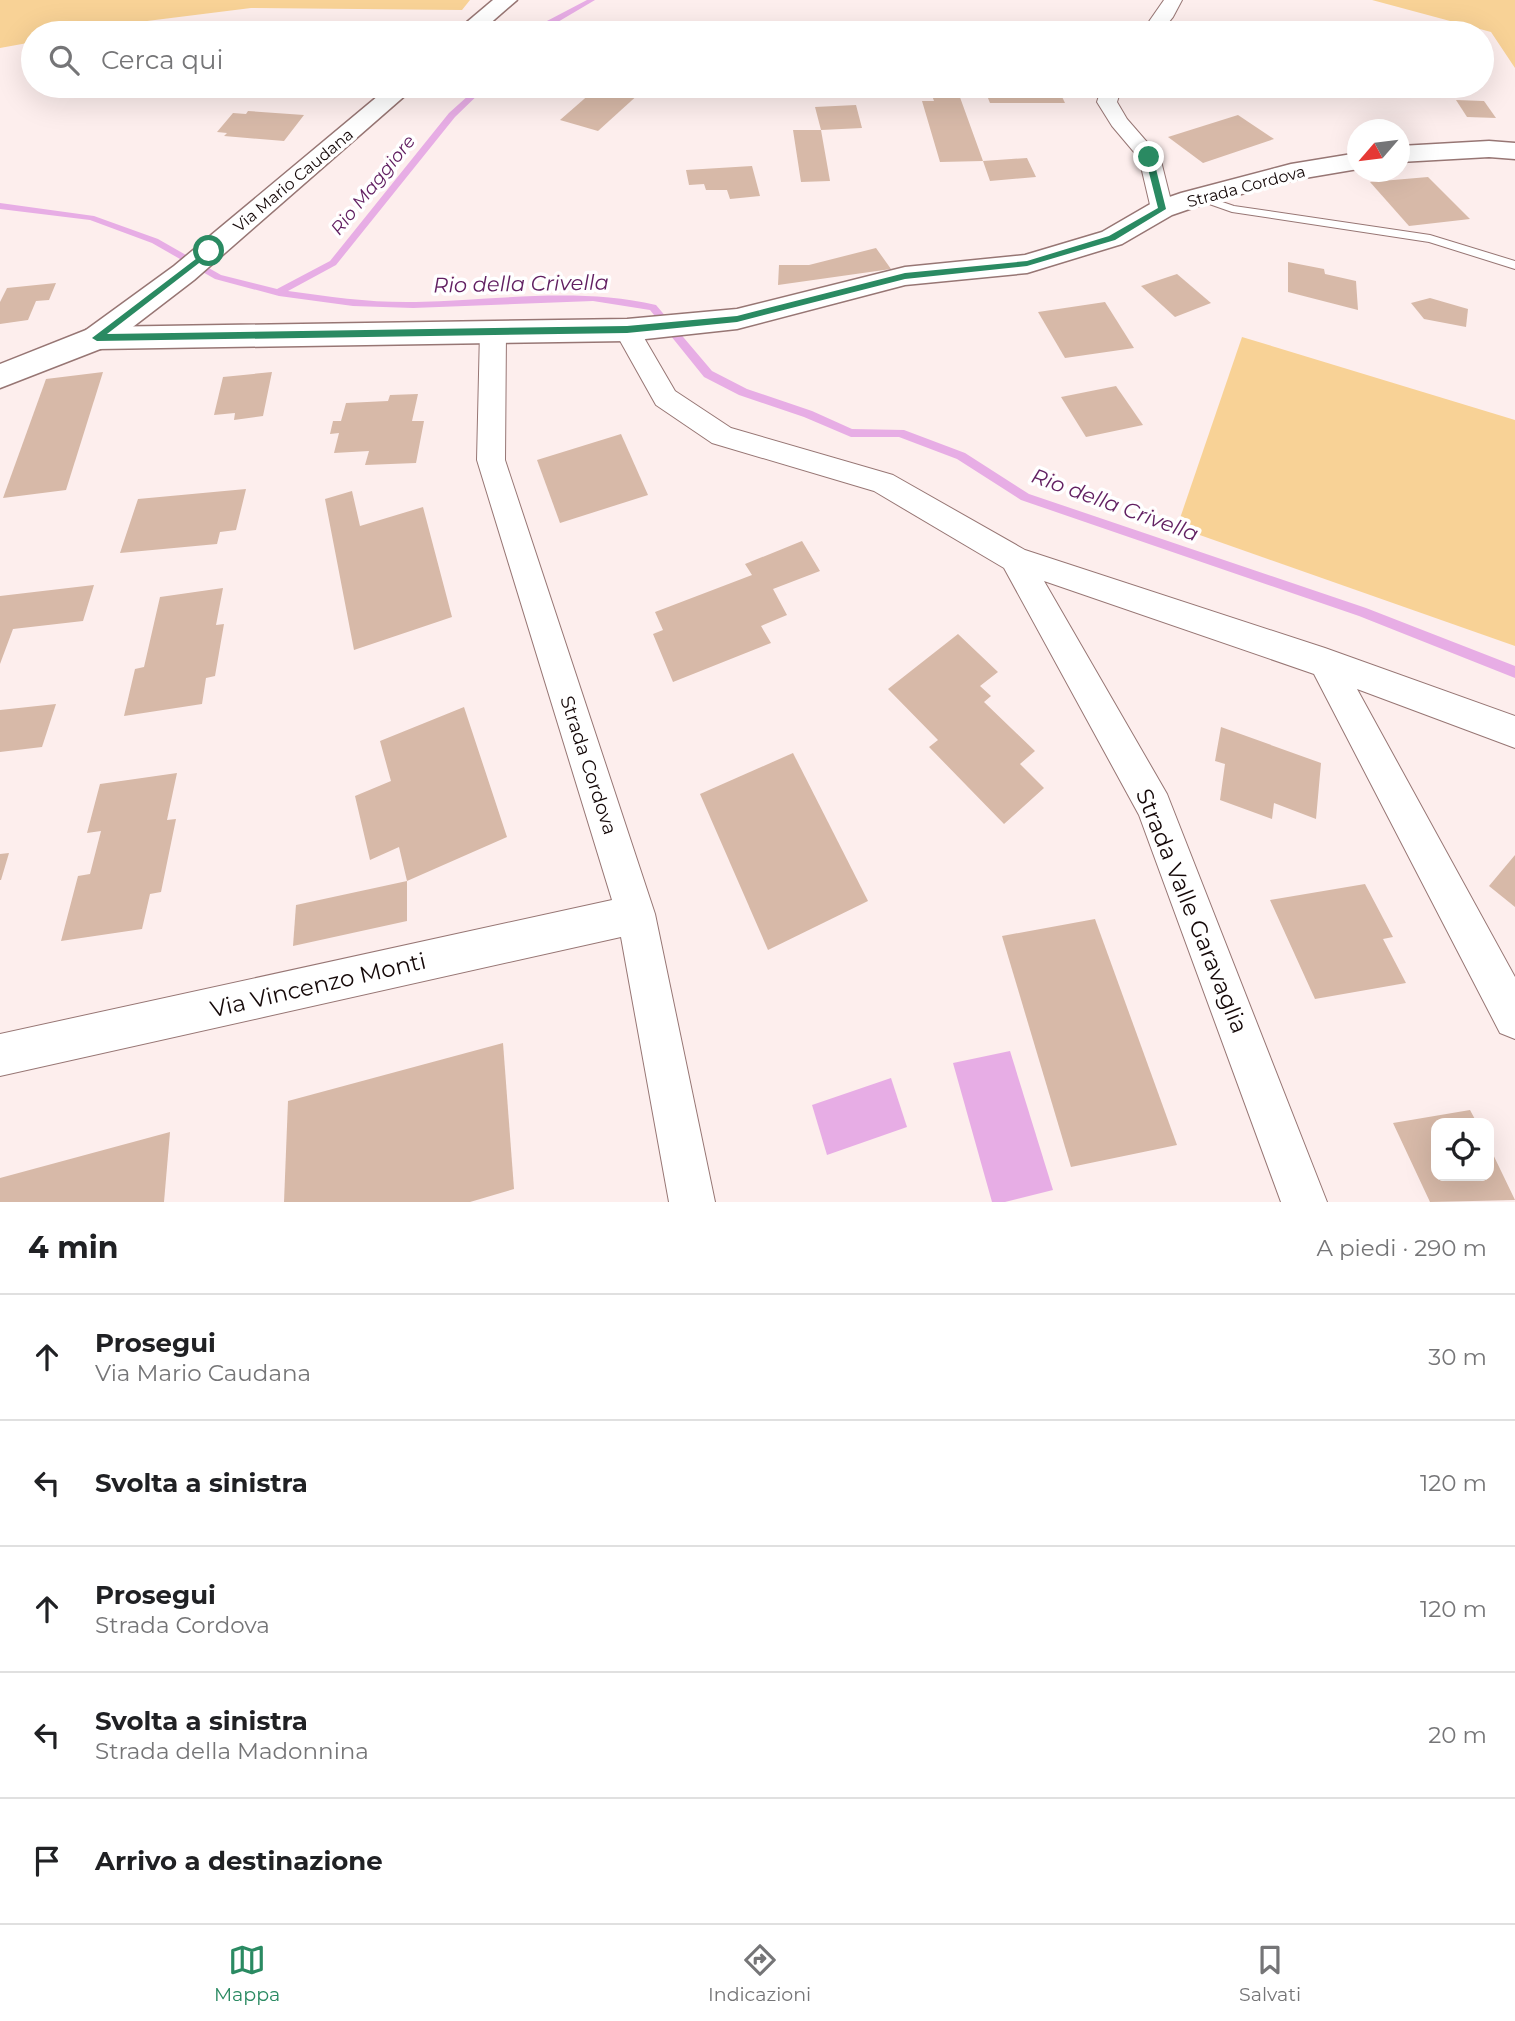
<!DOCTYPE html>
<html lang="it">
<head>
<meta charset="utf-8">
<style>
  :root { --surface:#fff; --page:#f6f6f6; --text:#202124; --muted:#757577; --line:#e0e0e0; --accent:#2a8a62 }
  body { margin:0; font-family:Montserrat,sans-serif; background:var(--page); color:var(--text) }
  .controls { position:absolute; right:21px; bottom:21px; display:grid; overflow:hidden; border-radius:14px; box-shadow:0 7px 28px #0002 }
  .controls button { width:63px; height:63px; display:grid; place-items:center; padding:0; border:0; border-bottom:2px solid var(--line); background:var(--surface); color:var(--text); font:35px sans-serif }
  .compass { position:absolute; left:1347px; top:119px; width:63px; height:63px; border-radius:50%; background:var(--surface); box-shadow:0 7px 28px #0002; rotate:242deg }
  .stop { position:absolute; width:21px; height:21px; margin:-16px; border:5px solid #2a8a62; border-radius:50%; background:#fff }
  .stop.end { background:#2a8a62; border-color:#fff; box-shadow:0 2px 7px #0008 }
  .list { margin:0; padding:0; list-style:none }
  h2 { display:flex; justify-content:space-between; align-items:center; height:91px; margin:0; padding:0 28px; font-size:30px }
  h2 small { font-size:23px; font-weight:400; color:var(--muted) }
  .list li { display:grid; grid-template-columns:46px 1fr auto; gap:21px; align-items:center; box-sizing:border-box; height:126px; padding:0 28px; border-top:2px solid var(--line) }
  .list b { display:block; font-size:26px; white-space:nowrap }
  .list p { margin:0; font-size:23px; white-space:nowrap; color:var(--muted) }
  .list em { font-size:23px; font-style:normal; color:var(--muted) }
  .icon { flex:none; width:38px; height:38px; fill:none; stroke:currentColor; stroke-width:2; stroke-linecap:round; stroke-linejoin:round }
  .map { position:relative; flex:none; width:1515px; height:1202px; overflow:hidden }
  .search { position:absolute; background:var(--surface); box-shadow:0 7px 28px #0002; left:21px; right:21px; top:21px; height:77px; display:flex; align-items:center; gap:18px; box-sizing:border-box; padding:0 24px; border-radius:38px; color:var(--muted); font-size:26px }
  .sheet { height:721px; background:var(--surface) }
  nav { display:flex; justify-content:space-around; align-items:center; box-sizing:border-box; height:98px; border-top:2px solid var(--line); background:var(--surface); font-size:19px; color:var(--muted) }
  nav a { display:grid; justify-items:center; gap:4px }
  nav .on { color:var(--accent) }
  .map>svg:first-child { display:block }
  .green { fill:#f8d296 }
  .water { fill:#e7ade5 }
  .lines { fill:none; stroke-linecap:round; stroke-linejoin:round }
  .stream { fill:#e7ade5; fill-rule:evenodd }
  .building { fill:#d7b9a8 }
  .service-casing { stroke:#977674; stroke-width:2 }
  .minor-casing { stroke:#977674; stroke-width:2 }
  .tertiary-casing { stroke:#977674; stroke-width:3 }
  .secondary-casing { stroke:#977674; stroke-width:3 }
  .service { fill:#fff; fill-rule:evenodd }
  .minor { fill:#fff; fill-rule:evenodd }
  .tertiary { fill:#fff; fill-rule:evenodd }
  .secondary { fill:#fff; fill-rule:evenodd }
  .route { fill:#2a8a62 }
  .labels { text-anchor:middle; stroke-width:7; stroke-linejoin:round; paint-order:stroke }
  .far-street-label { font-size:16px; fill:#140808; stroke:#fff }
  .far-water-label { font-size:18px; font-style:italic; fill:#622062; stroke:#fff }
  .street-label { font-size:19px; fill:#140808; stroke:#fff }
  .water-label { font-size:21px; font-style:italic; fill:#622062; stroke:#fff }
  .near-street-label { font-size:23px; fill:#140808; stroke:#fff }
</style>
</head>
<body>
<div class="map">
<svg width="1515" height="1202" viewBox="0 0 1515 1202">
  <rect width="100%" height="100%" fill="#fdeeed"/>
  <!-- green -->
  <g class="green">
    <polygon points="0,0 470,0 462,10 251,8 107,26 76,33 33,33 33,42 0,48"/>
    <polygon points="1372,0 1515,0 1515,68 1491,32"/>
    <polygon points="1242,337 1515,420 1515,646 1177,527"/>
  </g>
  <!-- water -->
  <g class="water">
    <polygon points="1010,1051 1053,1190 1005,1202 992,1202 953,1063"/>
    <polygon points="891,1078 907,1127 827,1155 812,1105"/>
  </g>
  <g class="lines">
    <!-- stream -->
    <g class="stream">
      <polygon points="587,0 595,0 551,26 542,33 534,33 545,22"/>
      <path d="M 479,86 L 487,86 L 455,117 L 336,265 L 288,291 C 331,297 373,303 416,302 C 496,300 578,287 656,305 L 712,371 L 747,389 L 812,411 L 852,429 L 904,430 L 965,453 L 1029,494 L 1366,608 L 1515,666 L 1515,678 L 1359,616 L 1021,500 L 957,459 L 899,437 L 851,437 L 804,417 L 739,395 L 704,377 L 650,310 L 593,301 L 413,308 L 353,306 L 279,296 L 215,279 L 152,243 L 90,220 L 0,209 L 0,203 L 94,216 L 158,239 L 221,275 L 277,289 L 330,261 L 449,113 Z"/>
    </g>
  </g>
  <!-- building -->
  <g class="building">
    <polygon points="983,26 998,26 1002,33 986,33"/>
    <polygon points="599,86 618,86 641,92 598,131 560,120"/>
    <polygon points="983,86 1057,86 1065,103 990,103"/>
    <polygon points="1357,86 1445,86 1450,94 1418,92 1417,97 1379,93"/>
    <polygon points="957,89 983,161 1027,158 1036,177 990,181 983,161 940,162 922,101 934,101 930,90"/>
    <polygon points="1456,100 1484,101 1496,118 1467,117"/>
    <polygon points="856,105 862,128 821,130 830,181 801,182 793,130 821,130 815,107"/>
    <polygon points="248,111 304,115 284,141 224,136 227,133 217,132 233,113 246,114"/>
    <polygon points="1238,115 1274,139 1203,163 1168,137"/>
    <polygon points="752,166 760,196 730,199 727,190 706,190 704,184 689,185 686,170"/>
    <polygon points="1428,177 1470,219 1409,226 1370,182"/>
    <polygon points="876,248 891,269 778,285 779,265 809,265"/>
    <polygon points="1288,262 1324,269 1325,274 1356,281 1358,310 1288,292"/>
    <polygon points="1177,274 1211,303 1175,317 1141,286"/>
    <polygon points="56,283 49,300 36,301 28,320 0,324 0,302 7,288"/>
    <polygon points="1430,298 1468,309 1466,327 1424,319 1411,303"/>
    <polygon points="1105,302 1134,348 1065,358 1038,312"/>
    <polygon points="103,372 66,490 3,498 46,379"/>
    <polygon points="272,372 263,416 234,420 235,413 214,415 223,377"/>
    <polygon points="1116,386 1143,425 1086,437 1061,397"/>
    <polygon points="418,394 412,421 424,421 416,463 365,465 369,451 334,453 339,433 330,434 333,421 341,421 346,403 388,401 390,395"/>
    <polygon points="621,434 648,495 560,523 537,460"/>
    <polygon points="246,489 236,530 220,532 217,544 120,553 138,499"/>
    <polygon points="352,491 360,526 423,507 452,617 354,650 325,499"/>
    <polygon points="802,541 820,571 773,589 787,615 761,626 771,643 673,682 653,634 663,630 655,612 752,575 745,564"/>
    <polygon points="94,585 83,621 13,629 0,664 0,596"/>
    <polygon points="223,588 216,625 224,624 215,676 206,678 202,704 124,716 135,669 144,667 160,597"/>
    <polygon points="958,634 998,672 980,686 991,696 984,702 1035,751 1020,764 1044,788 1004,824 929,747 938,740 888,689"/>
    <polygon points="56,704 42,747 0,752 0,710"/>
    <polygon points="464,707 507,837 407,881 399,847 370,860 355,796 391,781 380,741"/>
    <polygon points="1221,727 1321,763 1316,819 1274,803 1272,819 1220,800 1225,764 1215,761"/>
    <polygon points="793,753 868,901 768,950 700,794"/>
    <polygon points="177,773 167,820 176,819 161,892 150,894 142,929 61,941 78,876 90,874 101,831 87,833 100,784"/>
    <polygon points="9,853 1,880 0,880 0,854"/>
    <polygon points="1515,855 1515,907 1489,886"/>
    <polygon points="407,881 407,921 293,946 296,905"/>
    <polygon points="1365,884 1393,937 1383,939 1406,983 1315,999 1270,900"/>
    <polygon points="1095,919 1177,1145 1071,1167 1002,936"/>
    <polygon points="503,1043 514,1189 470,1202 284,1202 288,1101"/>
    <polygon points="1470,1110 1477,1123 1436,1123 1436,1176 1489,1176 1489,1146 1515,1200 1430,1202 1393,1123"/>
    <polygon points="170,1132 164,1202 0,1202 0,1178"/>
  </g>
  <g class="lines">
    <defs>
      <polygon id="service" points="1199,194 1234,206 1430,235 1515,261 1515,269 1429,242 1232,212 1195,199 1195,195"/>
      <g id="minor">
        <polygon points="1164,0 1182,0 1173,17 1160,33 1141,33"/>
        <polygon points="1102,86 1122,86 1117,102 1127,119 1160,157 1173,209 1170,214 1154,214 1151,209 1139,158 1112,126 1097,102"/>
        <polygon points="627,321 636,324 675,391 731,428 893,475 1025,550 1325,648 1515,716 1515,748 1357,689 1515,977 1515,1039 1500,1033 1314,674 1044,581 1167,794 1327,1202 1281,1202 1139,815 1004,568 874,491 712,443 656,405 614,330 618,324"/>
        <polygon points="493,322 502,325 506,331 505,460 655,914 715,1202 669,1202 621,937 0,1076 0,1034 612,900 477,460 480,331 484,325"/>
      </g>
      <g id="tertiary">
        <polygon points="1489,141 1515,143 1515,159 1489,157 1400,162 1400,146"/>
        <polygon points="1358,153 1358,169 1293,180 1201,205 1172,215 1122,244 1027,273 905,285 737,329 627,341 97,349 86,346 81,338 86,330 97,327 627,319 737,309 905,267 1025,255 1102,232 1152,203 1181,193 1291,164"/>
      </g>
      <g id="secondary">
        <polygon points="493,0 517,0 479,33 454,33"/>
        <polygon points="390,86 416,86 194,280 108,346 0,388 0,364 86,330 174,266"/>
      </g>
    </defs>
    <!-- service casing -->
    <use href="#service" class="service-casing"/>
    <!-- minor casing -->
    <use href="#minor" class="minor-casing"/>
    <!-- tertiary casing -->
    <use href="#tertiary" class="tertiary-casing"/>
    <!-- secondary casing -->
    <use href="#secondary" class="secondary-casing"/>
    <!-- service -->
    <use href="#service" class="service"/>
    <!-- minor -->
    <use href="#minor" class="minor"/>
    <!-- tertiary -->
    <use href="#tertiary" class="tertiary"/>
    <!-- secondary -->
    <use href="#secondary" class="secondary"/>
  </g>
  <!-- route -->
  <polygon class="route" points="1149,155 1153,157 1166,209 1115,240 1027,266 905,279 737,322 627,333 97,341 92,338 209,249 212,253 107,334 627,326 737,316 905,273 1027,261 1109,236 1158,208 1145,157"/>
  <g class="labels">
    <!-- far-street labels -->
    <g class="far-street-label">
      <text transform="translate(293 180) rotate(-40)" y="6">Via Mario Caudana</text>
      <text transform="translate(1246 186) rotate(-15)" y="6">Strada Cordova</text>
    </g>
    <!-- far-water labels -->
    <g class="far-water-label">
      <text transform="translate(373 185) rotate(-51)" y="6">Rio Maggiore</text>
    </g>
    <!-- street labels -->
    <g class="street-label">
      <text transform="translate(589 765) rotate(72)" y="7">Strada Cordova</text>
    </g>
    <!-- water labels -->
    <g class="water-label">
      <text transform="translate(521 284) rotate(-1)" y="7">Rio della Crivella</text>
      <text transform="translate(1115 505) rotate(20)" y="7">Rio della Crivella</text>
    </g>
    <!-- near-street labels -->
    <g class="near-street-label">
      <text transform="translate(1192 911) rotate(68)" y="8">Strada Valle Garavaglia</text>
      <text transform="translate(318 985) rotate(-13)" y="8">Via Vincenzo Monti</text>
    </g>
  </g>
</svg>
<div class="controls">
<button><svg class="icon" aria-label="locate" viewBox="0 0 24 24"><circle cx="12" cy="12" r="6"/><path d="M12 2v4M12 18v4M2 12h4M18 12h4"/></svg></button>
</div>
<svg class="compass" viewBox="-18 -18 36 36"><path d="M0-13l5 13h-10z" fill="#e53935"/><path d="M0 13l5-13h-10z" fill="#757577"/></svg>
<div class="stop" style="left:209px;top:251px"></div>
<div class="stop end" style="left:1149px;top:157px"></div>
<div class="search"><svg class="icon" aria-label="search" viewBox="0 0 24 24"><circle cx="10" cy="10" r="6"/><path d="M15 15l6 6"/></svg>Cerca qui</div>
</div>
<section class="sheet">
<h2>4 min<small>A piedi · 290 m</small></h2>
<ul class="list">
<li><svg class="icon" aria-label="ahead" viewBox="0 0 24 24"><path d="M12 20V5M6 11l6-6 6 6"/></svg><div><b>Prosegui</b><p>Via Mario Caudana</p></div><em>30 m</em></li>
<li><svg class="icon" aria-label="left" viewBox="0 0 24 24"><path d="M17 20v-9H6M10 6l-5 5 5 5"/></svg><div><b>Svolta a sinistra</b></div><em>120 m</em></li>
<li><svg class="icon" aria-label="ahead" viewBox="0 0 24 24"><path d="M12 20V5M6 11l6-6 6 6"/></svg><div><b>Prosegui</b><p>Strada Cordova</p></div><em>120 m</em></li>
<li><svg class="icon" aria-label="left" viewBox="0 0 24 24"><path d="M17 20v-9H6M10 6l-5 5 5 5"/></svg><div><b>Svolta a sinistra</b><p>Strada della Madonnina</p></div><em>20 m</em></li>
<li><svg class="icon" aria-label="arrive" viewBox="0 0 24 24"><path d="M6 21V4h12l-3 4 3 4H6"/></svg><div><b>Arrivo a destinazione</b></div></li>
</ul>
</section>
<nav>
<a class="on"><svg class="icon" aria-label="map" viewBox="0 0 24 24"><path d="M3 6l6-2 6 2 6-2v14l-6 2-6-2-6 2zM9 4v14M15 6v14"/></svg>Mappa</a>
<a><svg class="icon" aria-label="directions" viewBox="0 0 24 24"><path d="M12 3l9 9-9 9-9-9zM9 14v-3h6M13 9l2 2-2 2"/></svg>Indicazioni</a>
<a><svg class="icon" aria-label="saved" viewBox="0 0 24 24"><path d="M7 4h10v16l-5-4-5 4z"/></svg>Salvati</a>
</nav>
</body>
</html>
